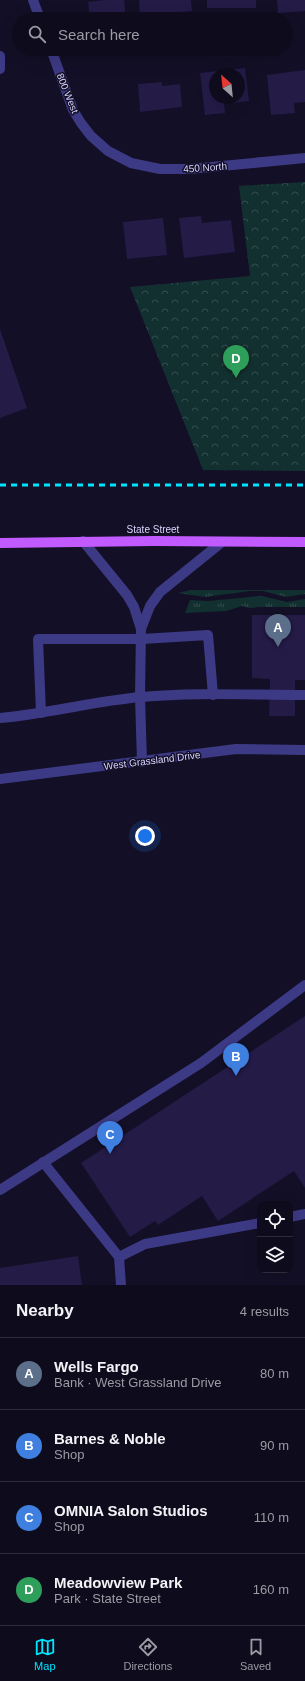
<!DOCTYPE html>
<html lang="en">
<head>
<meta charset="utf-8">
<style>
  :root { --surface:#0e0b1c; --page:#171425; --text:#f1f3f6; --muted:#9b9ba3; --line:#2e2b3b; --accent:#00e5ff }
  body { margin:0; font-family:Helvetica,sans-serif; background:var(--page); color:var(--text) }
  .controls { position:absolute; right:12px; bottom:12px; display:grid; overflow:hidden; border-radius:8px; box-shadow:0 4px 16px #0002 }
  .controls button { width:36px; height:36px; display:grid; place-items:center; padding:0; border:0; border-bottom:1px solid var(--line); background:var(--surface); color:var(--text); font:20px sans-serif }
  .compass { position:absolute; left:209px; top:68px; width:36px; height:36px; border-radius:50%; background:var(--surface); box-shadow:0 4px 16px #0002; rotate:333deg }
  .you { position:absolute; left:145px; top:836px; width:14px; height:14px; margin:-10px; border:3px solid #fff; border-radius:50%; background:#1a73e8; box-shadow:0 0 0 6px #1a73e833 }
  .badge { display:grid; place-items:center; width:26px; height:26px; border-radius:50%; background:var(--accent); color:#fff; font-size:13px; font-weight:700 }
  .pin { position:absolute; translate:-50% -33px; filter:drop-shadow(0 1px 2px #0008) }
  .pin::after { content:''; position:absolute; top:21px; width:14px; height:12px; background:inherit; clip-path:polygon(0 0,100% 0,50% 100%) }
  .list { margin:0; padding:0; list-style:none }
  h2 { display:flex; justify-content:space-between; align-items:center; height:52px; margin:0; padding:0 16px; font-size:17px }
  h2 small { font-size:13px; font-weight:400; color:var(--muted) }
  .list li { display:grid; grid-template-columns:26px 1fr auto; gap:12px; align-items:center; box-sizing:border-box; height:72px; padding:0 16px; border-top:1px solid var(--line) }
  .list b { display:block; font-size:15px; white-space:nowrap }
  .list p { margin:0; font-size:13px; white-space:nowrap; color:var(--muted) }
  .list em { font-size:13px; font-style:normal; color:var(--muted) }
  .icon { flex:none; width:22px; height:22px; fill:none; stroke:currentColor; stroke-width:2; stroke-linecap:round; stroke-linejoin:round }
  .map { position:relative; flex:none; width:305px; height:1285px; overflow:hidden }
  .search { position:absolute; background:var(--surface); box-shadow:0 4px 16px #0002; left:12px; right:12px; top:12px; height:44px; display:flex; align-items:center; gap:10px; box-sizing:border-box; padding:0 14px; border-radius:22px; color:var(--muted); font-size:15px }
  .sheet { height:340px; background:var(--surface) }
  nav { display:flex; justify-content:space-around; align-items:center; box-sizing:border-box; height:56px; border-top:1px solid var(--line); background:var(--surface); font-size:11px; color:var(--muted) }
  nav a { display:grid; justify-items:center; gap:2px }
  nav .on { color:var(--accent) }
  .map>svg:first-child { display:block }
  .grass { fill:url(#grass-tufts) }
  .park { fill:url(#park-crowns) }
  .building { fill:#241b47; fill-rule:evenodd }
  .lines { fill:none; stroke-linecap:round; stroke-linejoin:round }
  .service { stroke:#3d3a85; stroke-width:10 }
  .minor { stroke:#3d3a85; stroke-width:10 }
  .tertiary { stroke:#3d3a85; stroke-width:10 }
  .primary { stroke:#c25bff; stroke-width:10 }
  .rail { stroke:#00e5ff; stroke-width:3; stroke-dasharray:6 5; stroke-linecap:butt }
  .labels { text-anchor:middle; stroke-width:3; stroke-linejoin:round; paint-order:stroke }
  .street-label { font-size:10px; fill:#d9d4ff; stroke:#130f26 }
</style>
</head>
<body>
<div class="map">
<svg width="305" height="1285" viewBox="0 0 305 1285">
  <defs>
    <pattern id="grass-tufts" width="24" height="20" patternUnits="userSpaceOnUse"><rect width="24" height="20" fill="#12302f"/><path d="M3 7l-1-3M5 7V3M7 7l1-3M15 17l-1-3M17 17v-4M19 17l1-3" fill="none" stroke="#344d4e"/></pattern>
    <pattern id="park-crowns" width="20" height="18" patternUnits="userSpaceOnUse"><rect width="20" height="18" fill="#12302f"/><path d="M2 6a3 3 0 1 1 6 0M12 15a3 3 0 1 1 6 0" fill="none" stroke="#344d4e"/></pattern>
  </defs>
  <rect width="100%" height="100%" fill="#130f26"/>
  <!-- grass -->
  <g class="grass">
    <polygon points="191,590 305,590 305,594 286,597 263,591 250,591 205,597 178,593"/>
    <polygon points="262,596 287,602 305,599 305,607 260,607 250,608 242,606 226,611 185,613 190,600 208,601"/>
  </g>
  <!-- park -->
  <polygon class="park" points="305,182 305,471 203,470 130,287 250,276 239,186"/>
  <!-- building -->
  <g class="building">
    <polygon points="105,0 124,0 126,19 90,19 88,2"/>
    <polygon points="139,0 191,0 192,11 140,16"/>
    <rect x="207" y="0" width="49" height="8"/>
    <polygon points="277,0 305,0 305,11 278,13"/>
    <path d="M 245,68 L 249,101 L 224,104 L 225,113 L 205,115 L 200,73 ZM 215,74 L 239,74 L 239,98 L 215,98 Z"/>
    <polygon points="305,70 305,102 294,103 295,113 271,115 267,75"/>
    <polygon points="162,82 162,86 180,84 182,107 140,112 138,84"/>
    <polygon points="201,216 202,223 231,220 235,252 184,258 179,218"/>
    <polygon points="163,218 167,255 127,259 123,222"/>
    <polygon points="0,329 27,408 0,418"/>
    <polygon points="252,615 305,615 305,680 295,680 295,716 269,716 270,679 252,678"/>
    <polygon points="305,1016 305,1188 294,1171 218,1221 202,1196 158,1225 155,1221 130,1237 81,1163"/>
    <polygon points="78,1256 82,1285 0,1285 0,1268"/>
  </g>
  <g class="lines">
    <!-- service -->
    <g class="service">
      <polyline points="0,56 0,69"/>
      <polyline points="83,541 127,595 134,607 141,629 140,697 142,762"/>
      <polyline points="141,629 150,606 160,592 222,542"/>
      <polyline points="41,713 38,639 142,639 208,635 213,695"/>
      <path d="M 0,718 C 47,714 94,701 141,697 C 195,692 251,695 305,695"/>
      <polyline points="43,1162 119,1257 121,1285"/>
      <polyline points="0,1190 201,1063 305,985"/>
      <polyline points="290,1217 305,1214"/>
      <polyline points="119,1257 145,1244 260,1223"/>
    </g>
    <!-- minor -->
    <g class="minor">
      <polyline points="33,0 40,19"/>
      <polyline points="51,49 73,110 81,123 91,136 108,151 131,163 160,169 190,169 305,158"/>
    </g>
    <!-- tertiary -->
    <polyline class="tertiary" points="0,779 236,749 305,750"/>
    <!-- primary -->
    <polyline class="primary" points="0,543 154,541 305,542"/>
    <!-- rail -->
    <polyline class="rail" points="0,485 305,485"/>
  </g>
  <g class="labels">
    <!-- street labels -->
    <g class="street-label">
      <text transform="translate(68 93) rotate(68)" y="4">800 West</text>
      <text transform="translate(205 167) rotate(-4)" y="4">450 North</text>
      <text x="153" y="533">State Street</text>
      <text transform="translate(152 760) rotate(-7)" y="4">West Grassland Drive</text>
    </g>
  </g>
</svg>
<div class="controls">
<button><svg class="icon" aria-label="locate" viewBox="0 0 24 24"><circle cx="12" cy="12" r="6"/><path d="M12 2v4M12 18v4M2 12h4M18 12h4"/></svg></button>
<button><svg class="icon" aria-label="layers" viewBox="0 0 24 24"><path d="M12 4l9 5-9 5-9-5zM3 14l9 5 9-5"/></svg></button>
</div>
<svg class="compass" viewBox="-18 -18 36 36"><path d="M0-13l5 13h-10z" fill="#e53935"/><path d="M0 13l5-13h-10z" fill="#9b9ba3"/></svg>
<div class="you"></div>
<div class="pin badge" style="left:278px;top:647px;background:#5c6f8a">A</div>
<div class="pin badge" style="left:236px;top:1076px;background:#3f7fe0">B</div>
<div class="pin badge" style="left:110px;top:1154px;background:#3f7fe0">C</div>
<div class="pin badge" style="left:236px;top:378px;background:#2e9e5b">D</div>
<div class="search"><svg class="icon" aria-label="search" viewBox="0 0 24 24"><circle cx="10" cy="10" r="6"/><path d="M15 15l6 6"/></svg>Search here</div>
</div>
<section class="sheet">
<h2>Nearby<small>4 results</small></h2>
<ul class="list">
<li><span class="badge" style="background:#5c6f8a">A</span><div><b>Wells Fargo</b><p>Bank · West Grassland Drive</p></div><em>80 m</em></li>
<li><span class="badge" style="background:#3f7fe0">B</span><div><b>Barnes &amp; Noble</b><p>Shop</p></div><em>90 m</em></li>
<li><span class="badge" style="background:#3f7fe0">C</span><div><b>OMNIA Salon Studios</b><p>Shop</p></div><em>110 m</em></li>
<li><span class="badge" style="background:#2e9e5b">D</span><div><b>Meadowview Park</b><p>Park · State Street</p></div><em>160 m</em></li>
</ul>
</section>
<nav>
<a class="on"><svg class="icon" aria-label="map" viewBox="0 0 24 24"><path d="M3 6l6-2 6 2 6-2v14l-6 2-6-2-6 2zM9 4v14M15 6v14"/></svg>Map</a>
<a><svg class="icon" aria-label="directions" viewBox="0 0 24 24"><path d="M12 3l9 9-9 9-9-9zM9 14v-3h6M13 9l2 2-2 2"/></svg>Directions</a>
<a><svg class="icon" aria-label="saved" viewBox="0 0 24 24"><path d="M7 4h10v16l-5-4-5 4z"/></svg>Saved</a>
</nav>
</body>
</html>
